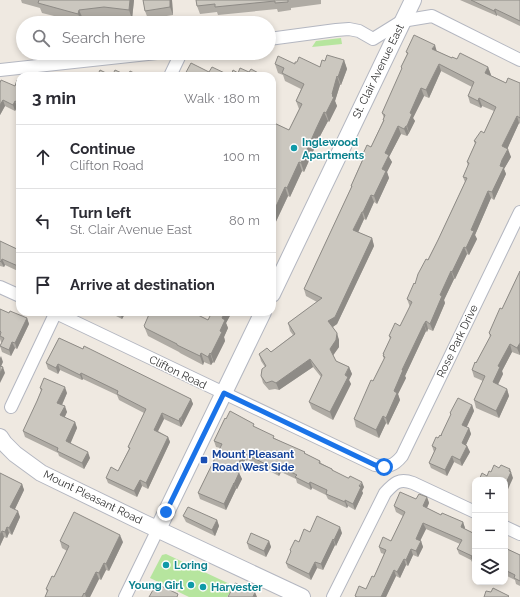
<!DOCTYPE html>
<html lang="en">
<head>
<meta charset="utf-8">
<style>
  :root { --surface:#fff; --page:#f7f7f7; --text:#2b2b33; --muted:#7c7c81; --line:#e1e1e2 }
  body { margin:0; font-family:Raleway,sans-serif; background:var(--page); color:var(--text) }
  .controls { position:absolute; right:12px; bottom:12px; display:grid; overflow:hidden; border-radius:8px; box-shadow:0 2px 6px #0003 }
  .controls button { width:36px; height:36px; display:grid; place-items:center; padding:0; border:0; border-bottom:1px solid var(--line); background:var(--surface); color:var(--text); font:20px sans-serif }
  .stop { position:absolute; width:12px; height:12px; margin:-9px; border:3px solid #1a73e8; border-radius:50%; background:#fff }
  .stop.end { background:#1a73e8; border-color:#fff; box-shadow:0 1px 4px #0008 }
  .list { margin:0; padding:0; list-style:none }
  h2 { display:flex; justify-content:space-between; align-items:center; height:52px; margin:0; padding:0 16px; font-size:17px }
  h2 small { font-size:13px; font-weight:400; color:var(--muted) }
  .list li { display:grid; grid-template-columns:26px 1fr auto; gap:12px; align-items:center; box-sizing:border-box; height:64px; padding:0 16px; border-top:1px solid var(--line) }
  .list b { display:block; font-size:15px; white-space:nowrap }
  .list p { margin:0; font-size:13px; white-space:nowrap; color:var(--muted) }
  .list em { font-size:13px; font-style:normal; color:var(--muted) }
  .icon { flex:none; width:22px; height:22px; fill:none; stroke:currentColor; stroke-width:2; stroke-linecap:round; stroke-linejoin:round }
  .map { position:relative; flex:none; width:520px; height:597px; overflow:hidden }
  .search { position:absolute; background:var(--surface); box-shadow:0 2px 6px #0003; left:16px; top:16px; width:260px; height:44px; display:flex; align-items:center; gap:10px; box-sizing:border-box; padding:0 14px; border-radius:22px; color:var(--muted); font-size:15px }
  .panel { position:absolute; background:var(--surface); box-shadow:0 2px 6px #0003; left:16px; top:72px; width:260px; height:244px; border-radius:12px }
  .map>svg:first-child { display:block }
  .green { fill:#b6e59e }
  .lines { fill:none; stroke-linecap:round; stroke-linejoin:round }
  .minor-casing { stroke:#b4b7c1; stroke-width:14 }
  .secondary-casing { stroke:#b4b7c1; stroke-width:18 }
  .minor { stroke:#fff; stroke-width:12 }
  .secondary { stroke:#fff; stroke-width:16 }
  .wall { fill:#afaba4 }
  .shaded-wall { fill:#8e8b86 }
  .building { fill:#cbc7bf; stroke:#8e8b86 }
  .route { stroke:#1a73e8; stroke-width:5 }
  .culture-dot { fill:#0f9aa8; stroke:#fff; stroke-width:1.5 }
  .transit-dot { fill:#1a4fb4; stroke:#fff; stroke-width:1.5 }
  .labels { text-anchor:middle; stroke-width:3; stroke-linejoin:round; paint-order:stroke }
  .street-label { font-size:11px; fill:#2e2e2e; stroke:#fff }
  .culture-label { font-size:11px; font-weight:bold; fill:#0d838f; stroke:#fff; text-anchor:start }
  .transit-label { font-size:11px; font-weight:bold; fill:#164399; stroke:#fff; text-anchor:start }
</style>
</head>
<body>
<div class="map">
<svg width="520" height="597" viewBox="0 0 520 597">
  <rect width="100%" height="100%" fill="#efe9e1"/>
  <!-- green -->
  <g class="green">
    <polygon points="341,38 342,44 312,47 316,41"/>
    <polygon points="166,554 234,586 227,597 189,597 150,578 162,555"/>
  </g>
  <g class="lines">
    <defs>
      <g id="minor">
        <polyline points="269,39 336,30 349,29 359,31 373,39 402,21 432,16 520,60"/>
        <polyline points="0,70 157,53"/>
        <polyline points="170,76 181,53"/>
        <polyline points="0,287 20,296"/>
        <path d="M 54,312 L 205,384 L 375,465 C 387,468 394,466 402,456 L 520,212"/>
        <polyline points="11,407 56,312"/>
        <polyline points="505,527 520,534"/>
        <polyline points="125,597 158,529"/>
        <path d="M 333,597 L 385,493 C 394,483 399,478 413,483 L 475,512"/>
      </g>
      <g id="secondary">
        <polyline points="272,294 413,0"/>
        <polyline points="0,437 4,443 15,454 41,473 144,523 302,597"/>
        <polyline points="158,529 263,312"/>
      </g>
    </defs>
    <!-- minor casing -->
    <use href="#minor" class="minor-casing"/>
    <!-- secondary casing -->
    <use href="#secondary" class="secondary-casing"/>
    <!-- minor -->
    <use href="#minor" class="minor"/>
    <!-- secondary -->
    <use href="#secondary" class="secondary"/>
  </g>
  <!-- wall -->
  <g class="wall">
    <polygon points="21,0 134,0 132,19 108,16 83,19 82,23 42,13 40,8 22,3"/>
    <polygon points="143,0 172,0 173,15 148,19 145,11"/>
    <polygon points="196,0 321,0 321,4 291,8 291,10 278,12 277,9 218,15 217,12 200,14 197,6"/>
    <polygon points="460,0 520,0 520,26 497,15 497,16"/>
    <polygon points="437,51 452,58 457,59 488,67 491,75 490,75 506,83 520,83 520,124 519,123 507,149 511,157 504,169 506,174 494,200 491,198 475,235 477,239 469,255 467,254 455,279 454,279 444,300 445,303 433,331 428,329 427,332 426,331 405,376 406,378 398,394 400,400 388,425 386,423 379,438 356,427 354,419 384,359 383,356 384,355 383,354 390,339 389,336 400,326 410,307 407,299 438,240 465,182 463,177 468,166 467,162 475,144 474,141 484,133 494,111 482,106 481,108 470,103 468,96 472,87 441,71 429,98 424,96 413,118 415,121 409,133 407,136 401,134 389,157 392,162 387,172 389,178 377,204 374,202 366,220 364,219 358,232 372,238 374,246 337,324 333,327 339,340 339,347 333,355 336,361 349,367 352,374 349,380 351,384 333,420 312,409 309,402 321,377 313,367 279,390 275,389 269,390 263,383 261,376 265,367 261,361 259,354 271,352 293,335 290,331 288,323 317,302 306,296 304,289 351,188 351,186 363,158 362,156 371,147 383,121 383,120 384,118 382,113 402,70 401,67 407,54 406,52"/>
    <polygon points="344,60 347,69 341,85 340,85 335,101 337,106 329,122 328,121 319,138 304,172 302,171 290,197 288,196 272,230 272,122 289,130 299,109 296,101 301,89 285,81 283,75 278,73 275,64 295,64 297,62 320,67 325,61"/>
    <polygon points="20,82 20,108 17,107 15,111 5,106 0,115 0,83 15,86"/>
    <polygon points="0,241 19,250 20,248 20,272 5,265 4,267 0,266"/>
    <polygon points="520,271 520,355 512,352 502,371 503,374 498,385 507,389 509,396 499,418 476,408 474,400 483,381 474,377 472,370 490,337 489,333 502,309"/>
    <polygon points="0,309 9,313 27,318 29,324 17,349 15,348 11,356 2,352 0,346 2,342 1,342 0,339"/>
    <polygon points="108,312 126,312 122,319"/>
    <polygon points="212,312 232,312 226,323 228,328 224,337 225,341 214,363 213,362 211,365 204,362 203,365 180,353 179,352 148,336 144,326 208,320"/>
    <polygon points="59,338 191,399 193,404 183,424 181,427 164,419 158,431 168,437 170,442 148,489 142,486 137,497 108,483 106,478 118,471 129,449 128,447 144,413 119,400 117,395 83,379 82,380 60,370 58,374 48,369 46,363"/>
    <polygon points="40,388 67,393 62,405 67,412 64,417 75,422 77,428 70,443 90,458 84,469 59,456 58,453 25,437 23,431 37,402 37,401 41,391"/>
    <polygon points="472,405 474,411 466,427 469,428 471,434 466,445 467,446 470,452 462,466 454,462 447,476 431,468 429,463 434,452 432,446 442,433 451,415 450,413"/>
    <polygon points="226,419 255,427 274,438 320,461 321,463 332,469 333,471 364,487 362,491 363,493 355,510 348,506 347,508 328,499 326,495 312,488 311,490 297,483 296,479 281,472 279,476 248,460 247,461 245,460 239,473 242,479 237,489 236,489 226,510 200,499 198,493 220,448 216,447 214,441"/>
    <polygon points="0,473 22,484 24,490 15,509 20,517 12,535 9,533 7,538 4,537 0,546"/>
    <polygon points="427,497 429,503 427,508 441,515 463,522 465,528 465,529 475,534 475,565 473,564 471,560 459,554 457,549 460,544 426,529 420,541 421,541 423,547 418,557 413,555 408,566 406,565 400,578 396,576 386,597 355,597 355,596 366,589 374,577 384,554 381,553 379,547 391,541 403,516 396,512 394,506 416,499"/>
    <polygon points="183,516 217,520 219,526 215,536 186,522"/>
    <polygon points="310,532 342,533 336,546 335,545 323,570 317,568 311,580 288,568 286,563 291,552 290,550"/>
    <polygon points="60,541 123,542 109,571 106,570 101,580 99,579 90,597 45,597 47,592 46,589 54,577 67,551 62,548"/>
    <polygon points="269,541 271,547 266,557 249,549 247,543"/>
    <polygon points="505,548 520,555 520,586 516,584 515,580 505,575"/>
  </g>
  <!-- shaded-wall -->
  <g class="shaded-wall">
    <polygon points="130,0 134,0 132,19 129,10"/>
    <polygon points="170,0 172,0 173,15 170,7"/>
    <polygon points="495,9 497,15 497,16 494,11"/>
    <polygon points="79,10 83,19 82,23 78,14"/>
    <polygon points="435,45 437,52 432,49"/>
    <polygon points="344,60 347,69 341,85 338,77"/>
    <polygon points="439,64 441,71 429,98 426,90"/>
    <polygon points="488,67 491,75 488,80 485,73"/>
    <polygon points="337,76 340,85 335,101 337,106 329,122 326,113"/>
    <polygon points="421,88 424,96 413,118 415,121 409,133 407,126 410,113"/>
    <polygon points="479,98 482,106 481,108 478,101"/>
    <polygon points="3,100 5,106 0,115 0,105"/>
    <polygon points="15,101 17,107 15,111 13,105"/>
    <polygon points="324,112 328,121 319,138 304,172 301,163 316,129"/>
    <polygon points="517,116 519,123 505,154 502,146"/>
    <polygon points="398,126 401,134 389,157 392,162 387,172 389,178 377,204 374,196 382,169 385,153"/>
    <polygon points="406,126 409,133 407,136 404,129"/>
    <polygon points="508,149 511,157 504,169 506,174 494,200 492,192 502,160"/>
    <polygon points="299,162 302,171 290,197 287,188"/>
    <polygon points="285,187 288,196 272,230 272,215"/>
    <polygon points="488,191 491,198 475,235 477,239 469,255 466,248 471,230"/>
    <polygon points="371,195 374,202 366,220 363,212"/>
    <polygon points="362,212 364,219 356,237 353,230"/>
    <polygon points="372,238 374,246 337,324 331,328 328,321"/>
    <polygon points="464,247 467,254 455,279 452,272"/>
    <polygon points="2,259 5,265 4,267 1,262"/>
    <polygon points="451,271 454,279 444,300 445,303 433,331 430,324 440,295"/>
    <polygon points="120,312 126,312 122,319"/>
    <polygon points="225,312 232,312 226,323 228,328 224,337 225,341 214,363 211,354 220,331 222,318"/>
    <polygon points="27,318 29,324 17,349 15,343"/>
    <polygon points="426,321 428,329 427,332 424,324"/>
    <polygon points="424,324 426,331 405,376 406,378 398,394 400,400 388,425 386,418 394,391 402,370"/>
    <polygon points="337,333 339,340 339,347 332,357 330,349"/>
    <polygon points="12,342 15,348 11,356 9,350"/>
    <polygon points="520,343 520,355 517,348"/>
    <polygon points="510,344 512,352 502,371 503,374 495,390 493,382 498,366"/>
    <polygon points="201,353 204,362 203,365 200,356"/>
    <polygon points="210,353 213,362 211,365 208,357"/>
    <polygon points="1,356 3,362 0,369 0,358"/>
    <polygon points="310,359 313,367 279,390 276,383"/>
    <polygon points="58,364 60,370 58,374 56,368"/>
    <polygon points="3,367 5,373 0,383 0,373"/>
    <polygon points="349,367 352,374 349,380 351,384 333,420 330,412"/>
    <polygon points="81,373 83,379 82,380 80,375"/>
    <polygon points="65,387 67,393 60,409 57,403"/>
    <polygon points="507,389 509,396 499,418 496,411"/>
    <polygon points="191,399 193,404 183,424 181,418"/>
    <polygon points="472,405 474,411 465,431 462,425"/>
    <polygon points="65,406 67,412 63,421 60,415"/>
    <polygon points="162,413 164,419 156,435 154,430"/>
    <polygon points="383,416 386,423 379,438 376,430"/>
    <polygon points="180,418 183,424 181,427 179,421"/>
    <polygon points="75,422 77,428 69,447 66,441"/>
    <polygon points="469,428 471,434 464,449 462,443"/>
    <polygon points="168,437 170,442 148,489 146,483"/>
    <polygon points="467,446 470,452 462,466 460,460"/>
    <polygon points="88,452 90,458 84,469 82,463"/>
    <polygon points="243,454 245,460 237,477 235,471"/>
    <polygon points="452,456 454,462 447,476 445,470"/>
    <polygon points="279,466 281,472 279,476 277,470"/>
    <polygon points="510,469 513,478 505,496 505,485"/>
    <polygon points="239,473 242,479 237,489 234,484"/>
    <polygon points="140,480 142,486 137,497 134,491"/>
    <polygon points="310,482 312,488 311,490 309,484"/>
    <polygon points="362,482 364,487 362,491 363,493 355,510 353,504"/>
    <polygon points="234,483 236,489 226,510 224,504"/>
    <polygon points="22,484 24,490 13,513 10,507"/>
    <polygon points="427,497 429,503 425,512 423,506"/>
    <polygon points="345,500 348,506 347,508 345,502"/>
    <polygon points="18,511 20,517 12,535 9,528"/>
    <polygon points="217,520 219,526 215,536 212,530"/>
    <polygon points="463,522 465,528 463,533 461,527"/>
    <polygon points="423,523 426,529 418,545 416,539"/>
    <polygon points="7,527 9,533 7,538 5,532"/>
    <polygon points="340,527 342,533 336,546 334,540"/>
    <polygon points="2,531 4,537 0,546 0,535"/>
    <polygon points="120,535 123,542 109,571 106,564"/>
    <polygon points="333,539 335,545 323,570 321,564"/>
    <polygon points="269,541 271,547 266,557 264,551"/>
    <polygon points="421,541 423,547 418,557 416,551"/>
    <polygon points="411,549 413,555 408,566 406,560"/>
    <polygon points="404,559 406,565 400,578 397,572"/>
    <polygon points="315,562 317,568 311,580 309,574"/>
    <polygon points="104,563 106,570 101,580 99,573"/>
    <polygon points="394,570 396,576 386,597 381,597"/>
    <polygon points="96,572 99,579 90,597 86,597 85,594"/>
    <polygon points="255,592 257,597 253,597"/>
  </g>
  <!-- building -->
  <g class="building">
    <polygon points="39,0 130,0 129,10 104,7 79,10 78,14 38,3"/>
    <polygon points="143,0 170,0 170,7 145,11"/>
    <polygon points="196,0 288,0 288,2 275,3 275,1 215,7 215,4 197,6"/>
    <polygon points="471,0 520,0 520,21 495,9 494,11"/>
    <polygon points="414,35 435,45 432,49 452,58 452,57 457,59 460,53 488,67 485,73 506,83 508,78 520,83 520,118 517,116 502,146 508,149 502,160 500,166 504,167 492,192 488,191 471,230 474,231 466,248 464,247 452,272 451,271 440,295 442,296 430,324 426,321 424,324 402,370 403,370 394,391 397,393 386,418 383,416 376,430 354,419 371,380 373,381 385,357 383,356 384,354 383,354 391,337 389,336 395,323 400,326 412,302 407,299 414,283 415,284 418,274 426,259 428,260 438,240 467,178 463,177 469,163 467,162 476,142 474,141 481,131 484,133 496,107 479,98 478,101 468,96 474,82 439,64 426,90 421,88 410,113 412,114 407,126 406,126 404,129 398,126 385,153 389,155 382,169 386,171 374,196 371,195 363,212 362,212 353,230 372,238 335,317 328,321 337,333 336,340 330,349 336,361 349,367 345,375 348,377 330,412 309,402 322,375 310,359 276,383 272,381 266,383 261,376 262,369 266,366 259,354 267,348 271,352 295,334 288,323 322,298 304,289 352,186 351,186 364,157 362,156 367,145 371,147 384,120 383,120 385,115 382,113 402,68 401,67 408,53 406,52"/>
    <polygon points="327,55 344,60 338,77 337,76 332,94 333,95 332,96 334,97 326,113 324,112 316,129 301,163 299,162 287,188 285,187 272,215 272,154 274,151 272,150 272,122 289,130 302,104 296,101 304,84 282,73 284,68 275,64 278,56 295,64 295,62 297,62 299,57 320,67 322,60 325,61"/>
    <polygon points="191,63 209,72 212,67 231,76 233,70 238,73 240,68 249,72 251,69 264,76 184,76"/>
    <polygon points="100,70 112,76 97,76"/>
    <polygon points="115,70 128,76 130,71 140,76 112,76"/>
    <polygon points="1,80 15,86 17,80 20,82 20,102 19,103 15,101 13,105 3,100 0,105 0,83"/>
    <polygon points="0,241 19,250 20,248 20,267 2,259 1,262 0,261"/>
    <polygon points="520,271 520,343 517,348 510,344 498,366 500,367 493,382 507,389 496,411 474,400 485,376 472,370 475,362 476,363 491,335 489,333 500,308 502,309"/>
    <polygon points="0,309 9,313 10,311 27,318 15,343 12,342 9,350 0,346 4,338 0,336 1,332 0,331"/>
    <polygon points="150,312 192,312 208,320 212,312 225,312 222,318 225,320 220,331 222,332 211,354 210,353 208,357 201,353 200,356 177,345 177,344 145,328 145,327 144,326"/>
    <polygon points="59,338 83,349 84,346 191,399 181,418 180,418 179,421 162,413 154,430 168,437 146,483 140,480 134,491 106,478 111,467 118,471 130,448 128,447 146,409 117,394 118,391 81,373 80,375 58,364 56,368 46,363"/>
    <polygon points="0,366 3,367 0,373"/>
    <polygon points="44,378 65,387 57,403 65,406 60,415 75,422 66,441 88,452 82,463 57,451 58,448 23,431 37,401 42,389 40,388"/>
    <polygon points="458,398 472,405 462,425 469,428 462,443 467,446 460,460 452,456 445,470 429,463 436,448 432,446 436,437 438,438 440,435 441,436 442,433 451,414 450,413"/>
    <polygon points="230,411 254,424 253,426 274,436 273,438 305,452 304,453 320,461 319,463 332,469 332,470 348,478 349,478 350,476 362,482 359,486 361,487 353,504 345,500 345,502 326,494 327,490 310,482 309,484 295,477 297,475 279,466 277,470 246,454 245,455 243,454 235,471 239,473 234,484 234,483 224,504 198,493 222,444 214,441 225,418 226,419"/>
    <polygon points="494,465 499,468 501,465 510,469 509,471 511,472 505,485 505,480 479,480 482,473 487,476 489,471 491,472"/>
    <polygon points="0,473 22,484 10,507 18,511 9,528 7,527 5,532 2,531 0,535"/>
    <polygon points="400,492 416,499 419,494 427,497 423,506 441,515 442,513 463,522 461,527 475,534 475,560 471,558 472,556 457,549 462,540 423,523 416,539 421,541 416,551 411,549 406,560 404,559 397,572 394,570 381,597 357,597 355,596 359,586 366,589 372,576 374,577 386,550 379,547 383,537 391,541 405,512 394,506"/>
    <polygon points="188,507 217,520 212,530 183,516"/>
    <polygon points="74,512 120,535 106,564 104,563 99,573 96,572 85,594 84,593 82,597 45,597 48,590 46,589 52,576 54,577 69,546 60,541"/>
    <polygon points="317,516 340,527 334,540 333,539 321,564 315,562 309,574 286,563 291,551 290,550 295,540 299,542 304,529 310,532"/>
    <polygon points="251,533 269,541 264,551 247,543"/>
    <polygon points="505,548 520,555 520,581 514,578 515,575 505,570"/>
    <polygon points="235,583 255,592 253,597 228,597"/>
    <polygon points="157,584 178,594 177,597 149,597 153,590 154,591"/>
    <polygon points="493,588 509,596 508,597 484,597 486,591 491,592"/>
  </g>
  <g class="lines">
    <!-- route -->
    <polyline class="route" points="166,512 224,393 375,465 384,467"/>
  </g>
  <!-- markers -->
  <g class="culture-dot">
    <circle cx="294" cy="148" r="4"/>
    <circle cx="166" cy="565" r="4"/>
    <circle cx="191" cy="585" r="4"/>
    <circle cx="203" cy="587" r="4"/>
  </g>
  <rect class="transit-dot" x="200" y="456" width="8" height="8" rx="2"/>
  <g class="labels">
    <!-- street labels -->
    <g class="street-label">
      <text transform="translate(378 71) rotate(-64)" y="4">St. Clair Avenue East</text>
      <text transform="translate(457 341) rotate(-64)" y="4">Rose Park Drive</text>
      <text transform="translate(178 372) rotate(26)" y="4">Clifton Road</text>
      <text transform="translate(93 497) rotate(26)" y="4">Mount Pleasant Road</text>
    </g>
    <!-- culture labels -->
    <g class="culture-label">
      <text x="302" y="146">Inglewood<tspan x="302" dy="13">Apartments</tspan></text>
      <text x="174" y="569">Loring</text>
      <text x="183" y="589" text-anchor="end">Young Girl</text>
      <text x="211" y="591">Harvester</text>
    </g>
    <!-- transit labels -->
    <g class="transit-label">
      <text x="212" y="458">Mount Pleasant<tspan x="212" dy="13">Road West Side</tspan></text>
    </g>
  </g>
</svg>
<div class="controls">
<button>+</button>
<button>−</button>
<button><svg class="icon" aria-label="layers" viewBox="0 0 24 24"><path d="M12 4l9 5-9 5-9-5zM3 14l9 5 9-5"/></svg></button>
</div>
<div class="stop" style="left:384px;top:467px"></div>
<div class="stop end" style="left:166px;top:512px"></div>
<div class="search"><svg class="icon" aria-label="search" viewBox="0 0 24 24"><circle cx="10" cy="10" r="6"/><path d="M15 15l6 6"/></svg>Search here</div>
<section class="panel">
<h2>3 min<small>Walk · 180 m</small></h2>
<ul class="list">
<li><svg class="icon" aria-label="ahead" viewBox="0 0 24 24"><path d="M12 20V5M6 11l6-6 6 6"/></svg><div><b>Continue</b><p>Clifton Road</p></div><em>100 m</em></li>
<li><svg class="icon" aria-label="left" viewBox="0 0 24 24"><path d="M17 20v-9H6M10 6l-5 5 5 5"/></svg><div><b>Turn left</b><p>St. Clair Avenue East</p></div><em>80 m</em></li>
<li><svg class="icon" aria-label="arrive" viewBox="0 0 24 24"><path d="M6 21V4h12l-3 4 3 4H6"/></svg><div><b>Arrive at destination</b></div></li>
</ul>
</section>
</div>
</body>
</html>
